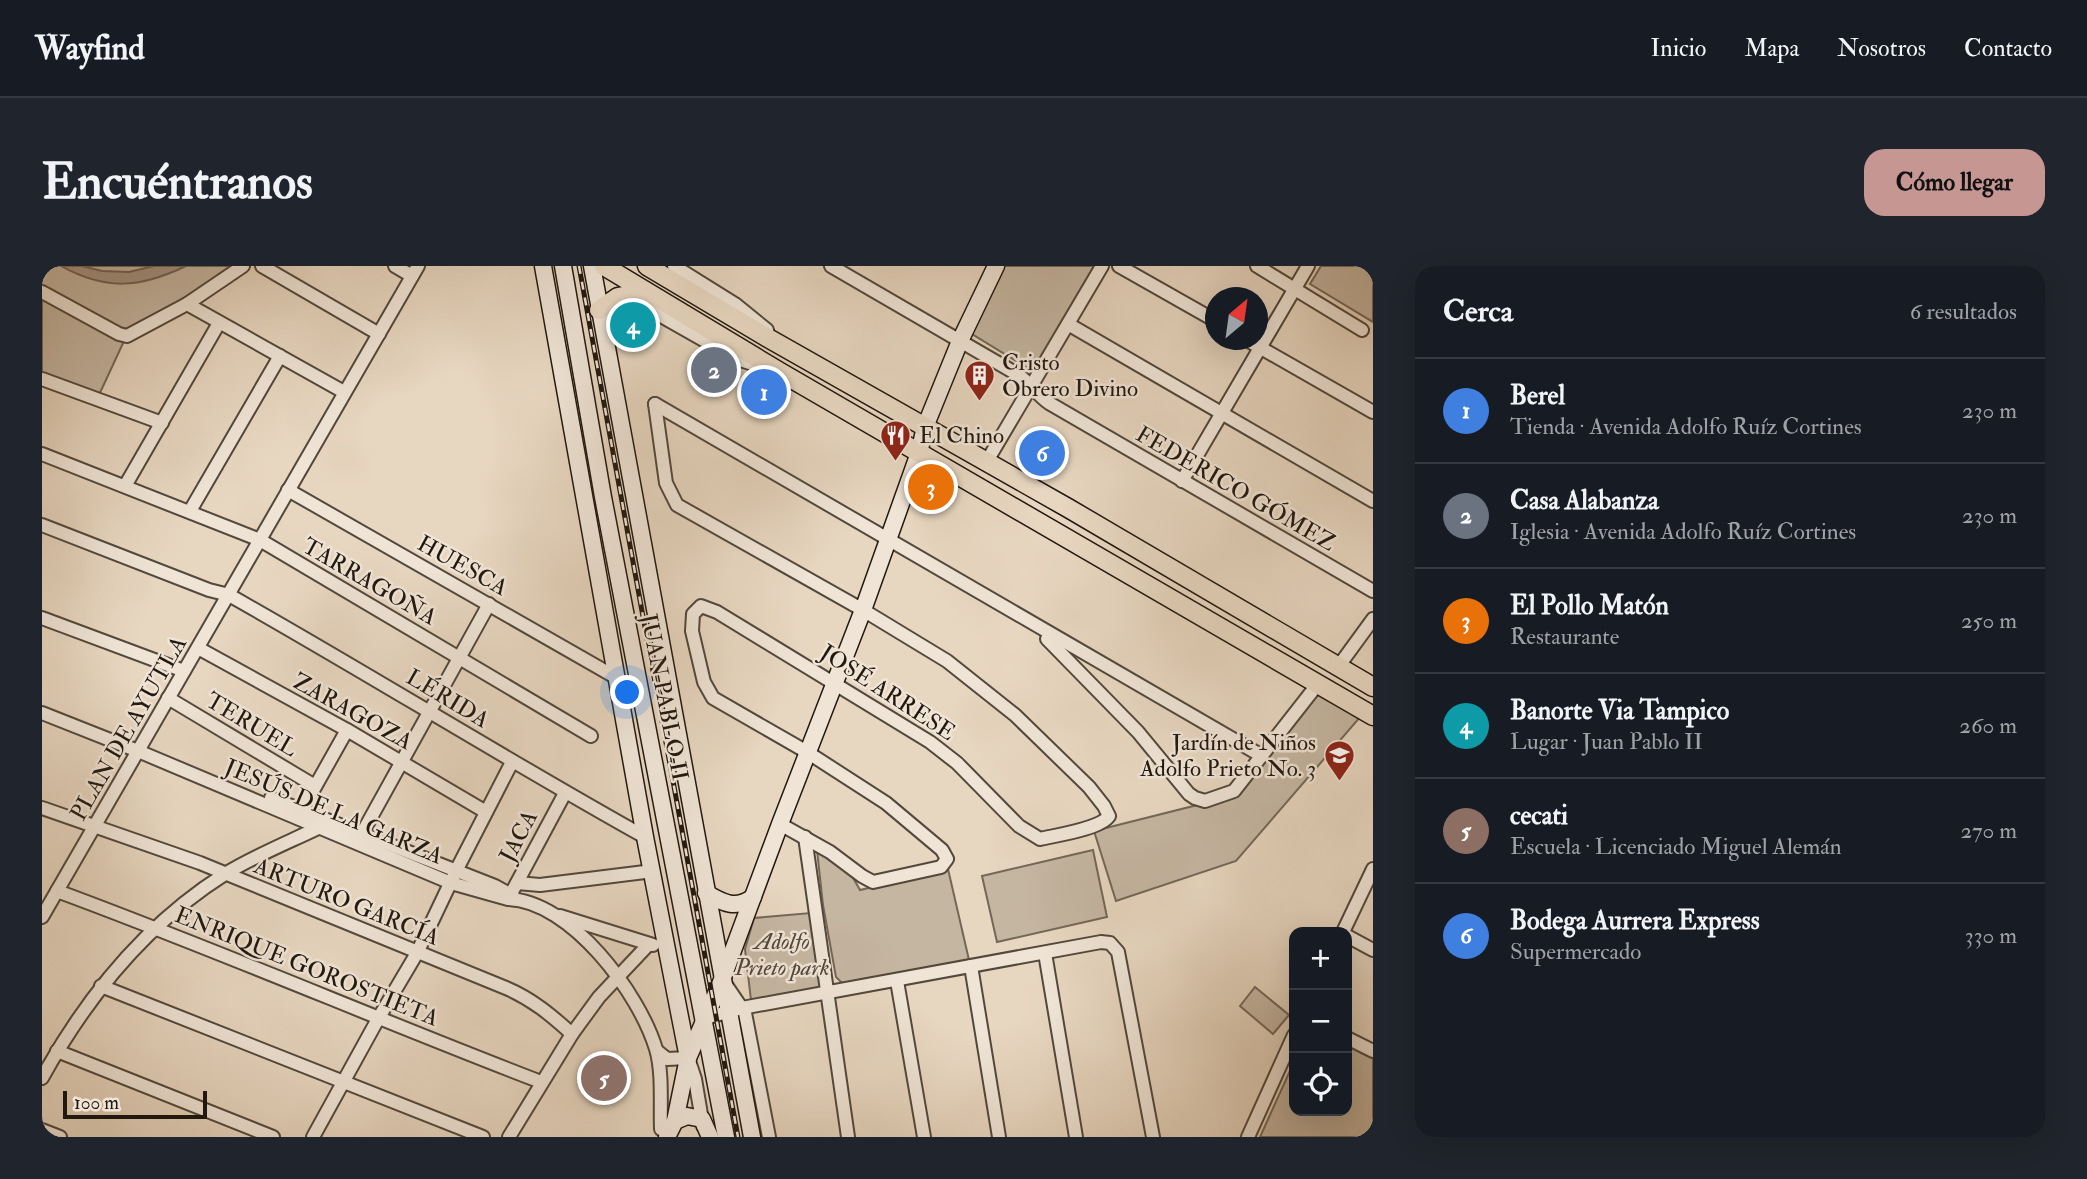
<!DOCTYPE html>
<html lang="es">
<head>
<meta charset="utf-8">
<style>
  :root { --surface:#171b24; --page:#20242c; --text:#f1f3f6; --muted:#9ea1a6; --line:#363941; --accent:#c59692 }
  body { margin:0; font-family:"IM FELL Double Pica",serif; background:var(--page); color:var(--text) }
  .controls { position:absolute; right:21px; bottom:21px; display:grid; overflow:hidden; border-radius:14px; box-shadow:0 7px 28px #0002 }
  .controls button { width:63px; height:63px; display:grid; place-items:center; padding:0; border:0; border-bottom:2px solid var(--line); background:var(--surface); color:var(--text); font:35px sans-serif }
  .compass { position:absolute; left:1163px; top:21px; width:63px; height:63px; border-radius:50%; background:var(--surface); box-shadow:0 7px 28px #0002; rotate:29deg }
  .scale { position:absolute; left:21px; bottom:18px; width:144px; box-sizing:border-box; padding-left:7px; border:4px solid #21180f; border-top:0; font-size:19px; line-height:24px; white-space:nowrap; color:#21180f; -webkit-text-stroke:5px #efe4d6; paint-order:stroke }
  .you { position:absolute; left:586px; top:427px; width:24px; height:24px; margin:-18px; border:5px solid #fff; border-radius:50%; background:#1a73e8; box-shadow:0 0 0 10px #1a73e833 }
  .badge { display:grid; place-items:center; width:46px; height:46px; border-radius:50%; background:var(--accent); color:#fff; font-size:23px; font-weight:700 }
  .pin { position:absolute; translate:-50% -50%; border:4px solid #fff; box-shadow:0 2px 7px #0006 }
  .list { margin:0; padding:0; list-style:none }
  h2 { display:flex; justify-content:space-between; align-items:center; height:91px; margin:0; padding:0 28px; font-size:30px }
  h2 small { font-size:23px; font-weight:400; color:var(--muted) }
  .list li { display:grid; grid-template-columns:46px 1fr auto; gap:21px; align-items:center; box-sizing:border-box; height:105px; padding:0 28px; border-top:2px solid var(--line) }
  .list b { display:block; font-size:26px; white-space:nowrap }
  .list p { margin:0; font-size:23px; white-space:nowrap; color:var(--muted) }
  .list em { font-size:23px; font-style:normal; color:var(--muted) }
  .icon { flex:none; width:38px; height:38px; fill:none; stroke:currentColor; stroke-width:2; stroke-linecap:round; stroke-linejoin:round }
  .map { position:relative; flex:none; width:1331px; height:871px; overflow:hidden; border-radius:21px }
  header { display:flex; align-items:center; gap:42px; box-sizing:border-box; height:98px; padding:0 35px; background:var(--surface); border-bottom:2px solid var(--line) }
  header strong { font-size:33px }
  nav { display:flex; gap:38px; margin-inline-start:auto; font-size:24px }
  .intro { display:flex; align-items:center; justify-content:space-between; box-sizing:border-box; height:168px; padding:0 42px }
  h1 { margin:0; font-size:49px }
  .button { padding:18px 32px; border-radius:21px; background:var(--accent); color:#111; font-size:24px; font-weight:700 }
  main { display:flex; gap:42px; padding:0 42px }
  aside { flex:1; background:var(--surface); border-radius:21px; box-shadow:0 7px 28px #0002 }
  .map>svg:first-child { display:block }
  .green { fill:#c5b6a2; stroke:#736758; stroke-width:2 }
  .water { fill:#a49584; stroke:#706355; stroke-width:2 }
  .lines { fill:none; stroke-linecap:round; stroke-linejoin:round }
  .street-casing { stroke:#52483b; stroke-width:16 }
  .secondary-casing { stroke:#21180f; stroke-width:19 }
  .primary-casing { stroke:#21180f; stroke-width:21 }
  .street { stroke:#efe4d6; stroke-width:12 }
  .secondary { stroke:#efe4d6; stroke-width:16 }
  .primary { stroke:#e7d6c0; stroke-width:18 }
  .rail-casing { stroke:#21180f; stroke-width:5 }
  .rail { stroke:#efe4d6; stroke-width:2.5; stroke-dasharray:8; stroke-linecap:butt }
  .labels { text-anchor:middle; stroke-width:5; stroke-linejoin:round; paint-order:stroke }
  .poi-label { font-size:23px; fill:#21180f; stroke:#efe4d6; text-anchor:start }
  .street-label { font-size:23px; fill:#21180f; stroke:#efe4d6 }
  .park-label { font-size:23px; font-style:italic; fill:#52473b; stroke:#efe4d6 }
</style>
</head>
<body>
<header>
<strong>Wayfind</strong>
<nav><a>Inicio</a><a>Mapa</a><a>Nosotros</a><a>Contacto</a></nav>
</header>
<div class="intro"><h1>Encuéntranos</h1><a class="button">Cómo llegar</a></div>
<main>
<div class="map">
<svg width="1331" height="871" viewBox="0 0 1331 871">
  <rect width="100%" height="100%" fill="#e7d6c0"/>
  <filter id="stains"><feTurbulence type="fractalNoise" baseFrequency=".00286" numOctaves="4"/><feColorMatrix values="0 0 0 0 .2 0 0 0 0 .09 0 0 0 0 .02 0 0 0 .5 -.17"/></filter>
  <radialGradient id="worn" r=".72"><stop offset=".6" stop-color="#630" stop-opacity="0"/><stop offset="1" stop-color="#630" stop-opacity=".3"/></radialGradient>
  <!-- green -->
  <g class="green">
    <polygon points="0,0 195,0 124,45 84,65 0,24"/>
    <polygon points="960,0 1053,0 992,106 930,68"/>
    <polygon points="1279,0 1331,0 1331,56 1268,18"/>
    <polygon points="0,31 83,73 57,129 0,107"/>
    <polygon points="1279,423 1319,450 1194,595 1074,635 1052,565 1191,530"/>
    <polygon points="775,584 809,608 818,624 906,603 927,694 800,717 794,711 781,639"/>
    <polygon points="1051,584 1065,651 955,676 940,610"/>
    <polygon points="769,647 782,721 709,734 703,683 712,652"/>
    <polygon points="1213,721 1247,749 1231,768 1198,740"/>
    <polygon points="1305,777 1331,791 1331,871 1218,871 1252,796 1252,845 1305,845"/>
  </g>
  <!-- water -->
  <path class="water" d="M 19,0 L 40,0 L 60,5 L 87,6 L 112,0 L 144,0 C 98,22 64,25 19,0 Z"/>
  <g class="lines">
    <defs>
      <g id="street">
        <polyline points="220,0 337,68"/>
        <polyline points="353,0 370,10"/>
        <polyline points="632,0 693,38 725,64 726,72"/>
        <path d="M 789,0 L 975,108 C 988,116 994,128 1007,137 L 1331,325"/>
        <polyline points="1077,0 1174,55"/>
        <polyline points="1215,0 1320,64"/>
        <polyline points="0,26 77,68 85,70 145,38 201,0"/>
        <polyline points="586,27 591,34 695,93 720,101"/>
        <polyline points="145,38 302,126"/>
        <polyline points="1026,58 1331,235"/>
        <polyline points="1205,74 1331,146"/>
        <polyline points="0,113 120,157"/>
        <path d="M 613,138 L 624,217 L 635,239 L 821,344 L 905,395 L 973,449 L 1047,521 L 1062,540 L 1067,550 C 1058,563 1015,569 998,573 L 977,560 L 915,497 L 888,476 L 675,346 L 659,340 L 651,348 L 650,365 L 662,416 L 671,432 L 765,486 L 844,537 L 900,584 L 905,593 L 899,601 L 831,616 L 820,610 L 788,586 L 738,558"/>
        <polyline points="613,138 1220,490"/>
        <polyline points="0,188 218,274 549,470"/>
        <polyline points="945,195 1060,0"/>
        <polyline points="1140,215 1266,0"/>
        <polyline points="83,220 177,57"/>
        <polyline points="246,224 575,412"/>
        <polyline points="148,245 238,90"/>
        <path d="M 0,259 L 167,324 L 187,329 C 327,408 463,493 603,571"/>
        <polyline points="0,352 142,405"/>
        <polyline points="1005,373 1096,466 1147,528 1153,532 1163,535 1192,525 1275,419"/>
        <polyline points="156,382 305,464 444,546"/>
        <polyline points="1296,401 1331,353"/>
        <polyline points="126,432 273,520"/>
        <path d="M 0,447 L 96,485 L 409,617 L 466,633 C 529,635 597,727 614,783 C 621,807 618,838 619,863"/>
        <polyline points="229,532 453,620 471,630"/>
        <path d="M 0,542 L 158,597 L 464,722 C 490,733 509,749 530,768"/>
        <polyline points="260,544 305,464"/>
        <polyline points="763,571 806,871"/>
        <polyline points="317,573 447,338"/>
        <polyline points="475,617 498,619 611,605"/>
        <polyline points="471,624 523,527"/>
        <path d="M 15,625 C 178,685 337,754 499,816"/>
        <polyline points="518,650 611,679"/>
        <polyline points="0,651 376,0"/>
        <polyline points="1301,666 1331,603"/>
        <polyline points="1305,670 1331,684"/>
        <polyline points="1003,687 1034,871"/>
        <polyline points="929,700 957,871"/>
        <polyline points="855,715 882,871"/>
        <polyline points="684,719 703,747 727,871"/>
        <polyline points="59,720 441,871"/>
        <polyline points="663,752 700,742 1059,676 1068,677 1076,686 1111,871"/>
        <polyline points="1305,772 1331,785"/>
        <polyline points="15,785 231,871"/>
        <polyline points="615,785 625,793 646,792 653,813 661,860"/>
        <path d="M 0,812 C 44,732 104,658 183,608 C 212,590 247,576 278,561"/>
        <polyline points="0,864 18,871"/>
        <polyline points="271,871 336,753 375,687 414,605 470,496"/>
        <polyline points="467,871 530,768 557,731 607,678"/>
        <polyline points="1206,871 1252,769"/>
      </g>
      <g id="secondary">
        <polyline points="501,0 603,571 646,792"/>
        <polyline points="521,0 561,231 684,871"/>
        <polyline points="550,0 710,871"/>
        <path d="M 664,627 C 681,637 694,644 711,631"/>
        <polyline points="633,855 645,850 660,853 668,871"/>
        <polyline points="625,871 633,855 646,792 680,714 738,558 821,344 877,187 883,161 918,75 954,0"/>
      </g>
      <g id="primary">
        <polyline points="562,0 738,106 1331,450"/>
        <polyline points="605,0 726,72 1026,242 1331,421"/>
        <polyline points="557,44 576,31 602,26"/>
      </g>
    </defs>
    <!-- street casing -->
    <use href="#street" class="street-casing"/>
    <!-- secondary casing -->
    <use href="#secondary" class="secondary-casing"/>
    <!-- primary casing -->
    <use href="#primary" class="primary-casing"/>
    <!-- street -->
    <use href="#street" class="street"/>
    <!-- secondary -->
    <use href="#secondary" class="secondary"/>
    <!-- primary -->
    <use href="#primary" class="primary"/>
    <defs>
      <polyline id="rail" points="537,0 696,871"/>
    </defs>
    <!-- rail casing -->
    <use href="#rail" class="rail-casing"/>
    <!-- rail -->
    <use href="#rail" class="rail"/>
  </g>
  <!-- icons -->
  <defs>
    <symbol id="building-pin" viewBox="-11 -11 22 30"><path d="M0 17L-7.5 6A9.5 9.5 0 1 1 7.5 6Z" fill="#8f2418" stroke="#efe4d6"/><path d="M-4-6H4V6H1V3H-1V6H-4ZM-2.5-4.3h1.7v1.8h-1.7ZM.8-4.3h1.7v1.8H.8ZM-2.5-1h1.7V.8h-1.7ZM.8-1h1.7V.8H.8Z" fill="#fff"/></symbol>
    <symbol id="restaurant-pin" viewBox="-11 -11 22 30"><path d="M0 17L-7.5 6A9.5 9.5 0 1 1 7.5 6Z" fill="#8f2418" stroke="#efe4d6"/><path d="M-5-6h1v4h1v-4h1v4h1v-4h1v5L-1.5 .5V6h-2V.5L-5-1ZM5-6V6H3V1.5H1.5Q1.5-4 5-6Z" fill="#fff"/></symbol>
    <symbol id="school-pin" viewBox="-11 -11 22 30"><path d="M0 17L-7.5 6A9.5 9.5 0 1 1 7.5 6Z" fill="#8f2418" stroke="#efe4d6"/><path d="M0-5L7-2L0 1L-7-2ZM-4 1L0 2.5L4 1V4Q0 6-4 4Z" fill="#fff"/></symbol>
  </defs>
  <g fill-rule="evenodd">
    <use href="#building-pin" x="920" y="92" width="35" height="47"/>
    <use href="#restaurant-pin" x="836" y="152" width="35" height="47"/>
    <use href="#school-pin" x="1280" y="472" width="35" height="47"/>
  </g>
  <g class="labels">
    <!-- poi labels -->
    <g class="poi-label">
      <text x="960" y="104">Cristo<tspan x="960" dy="26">Obrero Divino</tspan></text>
      <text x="877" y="177">El Chino</text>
      <text x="1274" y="484" text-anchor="end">Jardín de Niños<tspan x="1274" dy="26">Adolfo Prieto No. 3</tspan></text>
    </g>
    <!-- street labels -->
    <g class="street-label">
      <text transform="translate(1194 222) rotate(30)" y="8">FEDERICO GÓMEZ</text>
      <text transform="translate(421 299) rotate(29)" y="8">HUESCA</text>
      <text transform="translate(328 315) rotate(30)" y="8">TARRAGOÑA</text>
      <text transform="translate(846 426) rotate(33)" y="8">JOSÉ ARRESE</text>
      <text transform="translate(623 431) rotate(79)" y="8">JUAN PABLO II</text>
      <text transform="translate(406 432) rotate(31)" y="8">LÉRIDA</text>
      <text transform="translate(311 445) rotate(29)" y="8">ZARAGOZA</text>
      <text transform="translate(210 458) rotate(31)" y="8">TERUEL</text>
      <text transform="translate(86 462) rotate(-60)" y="8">PLAN DE AYUTLA</text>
      <text transform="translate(292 545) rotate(23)" y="8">JESÚS DE LA GARZA</text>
      <text transform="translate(476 570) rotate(-62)" y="8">JACA</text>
      <text transform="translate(305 635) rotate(22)" y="8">ARTURO GARCÍA</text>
      <text transform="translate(265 700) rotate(22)" y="8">ENRIQUE GOROSTIETA</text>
    </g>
    <!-- park labels -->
    <g class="park-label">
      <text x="740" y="683">Adolfo<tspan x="740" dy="26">Prieto park</tspan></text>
    </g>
  </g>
  <rect width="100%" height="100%" filter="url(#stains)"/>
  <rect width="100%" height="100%" fill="url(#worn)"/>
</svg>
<div class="controls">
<button>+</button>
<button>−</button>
<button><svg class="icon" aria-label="locate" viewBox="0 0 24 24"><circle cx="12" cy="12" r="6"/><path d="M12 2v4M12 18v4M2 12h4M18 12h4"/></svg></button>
</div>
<svg class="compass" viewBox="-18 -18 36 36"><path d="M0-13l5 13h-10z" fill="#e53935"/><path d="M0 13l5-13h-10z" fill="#9ea1a6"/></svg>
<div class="scale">100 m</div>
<div class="you"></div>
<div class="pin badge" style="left:722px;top:126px;background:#3f7fe0">1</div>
<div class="pin badge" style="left:672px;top:104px;background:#6b7280">2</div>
<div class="pin badge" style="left:889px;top:221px;background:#e8710a">3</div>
<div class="pin badge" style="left:591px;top:59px;background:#0f9aa8">4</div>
<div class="pin badge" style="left:562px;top:812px;background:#8d6e63">5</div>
<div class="pin badge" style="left:1000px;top:187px;background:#3f7fe0">6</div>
</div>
<aside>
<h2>Cerca<small>6 resultados</small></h2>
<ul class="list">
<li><span class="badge" style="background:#3f7fe0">1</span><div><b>Berel</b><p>Tienda · Avenida Adolfo Ruíz Cortines</p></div><em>230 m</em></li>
<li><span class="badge" style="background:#6b7280">2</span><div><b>Casa Alabanza</b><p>Iglesia · Avenida Adolfo Ruíz Cortines</p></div><em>230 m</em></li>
<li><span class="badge" style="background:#e8710a">3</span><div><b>El Pollo Matón</b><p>Restaurante</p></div><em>250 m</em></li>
<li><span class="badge" style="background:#0f9aa8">4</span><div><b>Banorte Via Tampico</b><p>Lugar · Juan Pablo II</p></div><em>260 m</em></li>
<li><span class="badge" style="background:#8d6e63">5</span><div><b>cecati</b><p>Escuela · Licenciado Miguel Alemán</p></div><em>270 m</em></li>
<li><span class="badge" style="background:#3f7fe0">6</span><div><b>Bodega Aurrera Express</b><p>Supermercado</p></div><em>330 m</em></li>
</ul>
</aside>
</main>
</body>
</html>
